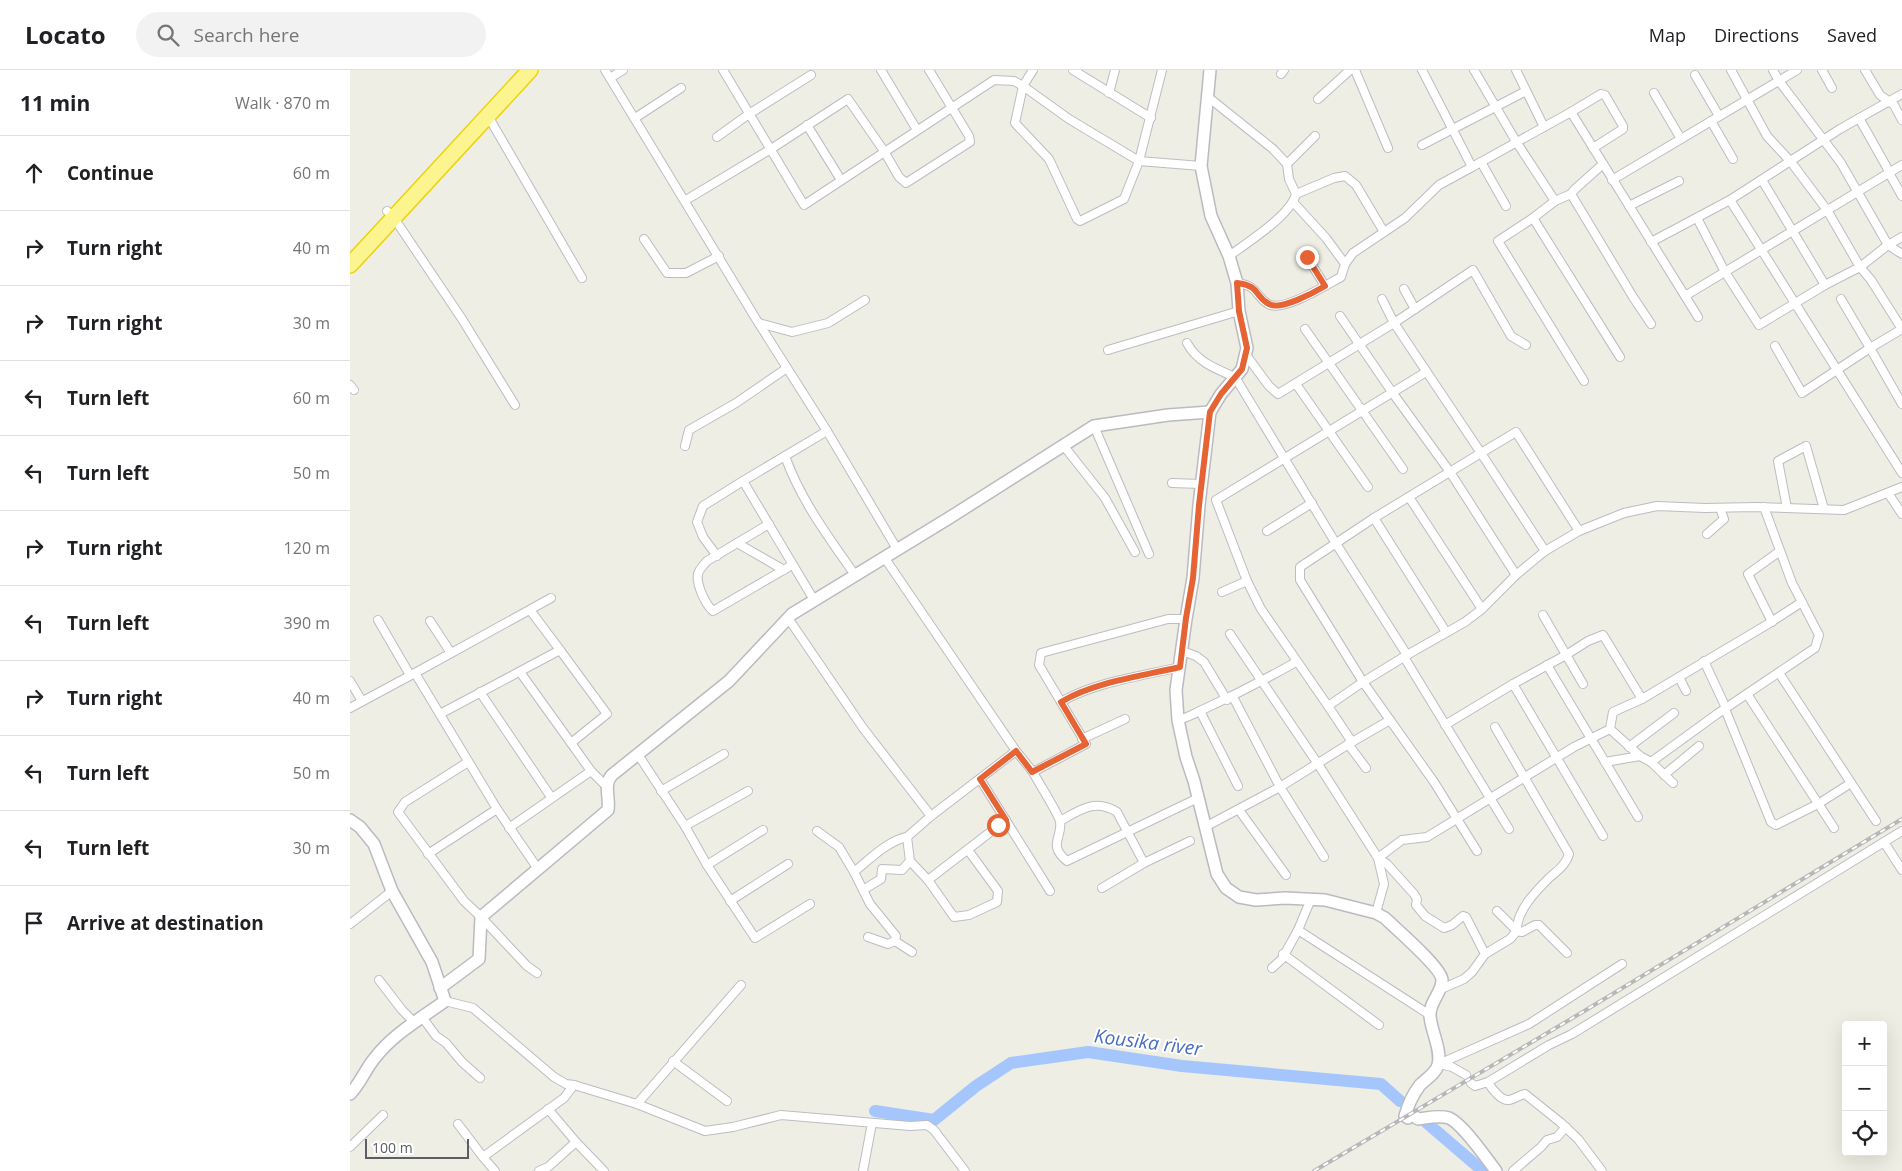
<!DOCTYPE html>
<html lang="en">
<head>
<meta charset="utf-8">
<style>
  :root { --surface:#fff; --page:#f2f2f2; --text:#202124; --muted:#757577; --line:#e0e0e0 }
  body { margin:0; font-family:"Open Sans",sans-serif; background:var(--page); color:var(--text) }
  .controls { position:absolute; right:15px; bottom:15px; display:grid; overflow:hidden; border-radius:5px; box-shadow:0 5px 20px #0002 }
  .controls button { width:45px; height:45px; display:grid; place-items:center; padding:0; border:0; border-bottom:1px solid var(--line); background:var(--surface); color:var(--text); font:25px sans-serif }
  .scale { position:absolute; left:15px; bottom:12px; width:104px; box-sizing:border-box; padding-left:5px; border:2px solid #5c5e65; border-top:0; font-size:14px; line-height:18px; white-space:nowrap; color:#5c5e65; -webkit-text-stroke:4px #fff; paint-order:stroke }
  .stop { position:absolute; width:15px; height:15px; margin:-11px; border:4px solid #e66333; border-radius:50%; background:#fff }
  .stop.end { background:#e66333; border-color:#fff; box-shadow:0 1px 5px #0008 }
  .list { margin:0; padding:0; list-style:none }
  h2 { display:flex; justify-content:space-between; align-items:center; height:65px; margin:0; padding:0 20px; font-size:21px }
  h2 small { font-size:16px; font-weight:400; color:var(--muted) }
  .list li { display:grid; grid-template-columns:32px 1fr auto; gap:15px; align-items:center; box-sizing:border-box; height:75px; padding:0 20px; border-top:1px solid var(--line) }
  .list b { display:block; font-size:19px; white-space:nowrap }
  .list em { font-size:16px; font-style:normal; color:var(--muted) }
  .icon { flex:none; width:28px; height:28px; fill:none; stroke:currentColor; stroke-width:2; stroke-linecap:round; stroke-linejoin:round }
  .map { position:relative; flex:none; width:1552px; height:1101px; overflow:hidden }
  header { display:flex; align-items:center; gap:30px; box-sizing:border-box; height:70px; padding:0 25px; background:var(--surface); border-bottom:1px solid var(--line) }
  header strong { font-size:24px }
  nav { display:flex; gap:28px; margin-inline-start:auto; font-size:18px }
  .search { width:350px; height:45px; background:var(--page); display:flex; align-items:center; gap:12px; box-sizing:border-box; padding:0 18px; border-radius:28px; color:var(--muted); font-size:19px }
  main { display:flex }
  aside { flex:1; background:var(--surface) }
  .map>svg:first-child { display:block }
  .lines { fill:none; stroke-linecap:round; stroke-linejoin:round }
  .river { stroke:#a5c6fd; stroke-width:12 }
  .street-casing { stroke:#bcbdc3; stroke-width:10 }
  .secondary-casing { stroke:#babbc2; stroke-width:14 }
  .highway-casing { stroke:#eed205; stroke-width:18 }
  .street { stroke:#fff; stroke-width:8 }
  .secondary { stroke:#fff; stroke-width:11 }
  .highway { stroke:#fbf48f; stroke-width:15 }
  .rail-casing { stroke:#b7b7b8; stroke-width:4 }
  .rail { stroke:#fff; stroke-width:2; stroke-dasharray:5.5; stroke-linecap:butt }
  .route { stroke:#e66333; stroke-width:6 }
  .labels { text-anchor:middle; stroke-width:4; stroke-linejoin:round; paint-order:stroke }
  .water-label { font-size:19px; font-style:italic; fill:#486cc1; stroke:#fff }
</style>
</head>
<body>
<header>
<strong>Locato</strong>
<div class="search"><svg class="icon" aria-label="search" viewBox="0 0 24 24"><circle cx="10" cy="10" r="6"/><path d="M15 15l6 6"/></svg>Search here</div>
<nav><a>Map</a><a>Directions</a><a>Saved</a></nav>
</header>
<main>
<aside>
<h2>11 min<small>Walk · 870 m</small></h2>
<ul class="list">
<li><svg class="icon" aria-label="ahead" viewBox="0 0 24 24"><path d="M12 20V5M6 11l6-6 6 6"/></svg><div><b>Continue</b></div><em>60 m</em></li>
<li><svg class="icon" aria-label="right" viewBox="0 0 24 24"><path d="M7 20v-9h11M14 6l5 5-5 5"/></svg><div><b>Turn right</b></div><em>40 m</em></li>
<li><svg class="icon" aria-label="right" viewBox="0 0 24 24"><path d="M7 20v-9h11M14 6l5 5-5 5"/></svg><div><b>Turn right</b></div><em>30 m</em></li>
<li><svg class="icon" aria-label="left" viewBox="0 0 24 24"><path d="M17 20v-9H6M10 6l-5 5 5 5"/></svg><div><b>Turn left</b></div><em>60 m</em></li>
<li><svg class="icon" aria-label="left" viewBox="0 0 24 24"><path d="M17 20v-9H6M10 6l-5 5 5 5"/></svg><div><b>Turn left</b></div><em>50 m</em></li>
<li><svg class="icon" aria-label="right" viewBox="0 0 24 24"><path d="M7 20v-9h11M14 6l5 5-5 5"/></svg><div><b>Turn right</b></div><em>120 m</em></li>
<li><svg class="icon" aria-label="left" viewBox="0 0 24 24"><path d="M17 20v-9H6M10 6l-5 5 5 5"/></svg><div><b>Turn left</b></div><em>390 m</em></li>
<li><svg class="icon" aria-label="right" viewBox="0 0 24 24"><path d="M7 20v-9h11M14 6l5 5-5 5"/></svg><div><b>Turn right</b></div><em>40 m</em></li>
<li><svg class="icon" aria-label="left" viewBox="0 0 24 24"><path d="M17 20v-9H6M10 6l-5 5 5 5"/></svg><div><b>Turn left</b></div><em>50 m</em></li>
<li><svg class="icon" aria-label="left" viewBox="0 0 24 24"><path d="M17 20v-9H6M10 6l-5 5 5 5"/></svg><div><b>Turn left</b></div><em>30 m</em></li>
<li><svg class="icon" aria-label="arrive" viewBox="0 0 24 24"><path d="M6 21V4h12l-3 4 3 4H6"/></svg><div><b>Arrive at destination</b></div></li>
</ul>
</aside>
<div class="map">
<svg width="1552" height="1101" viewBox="0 0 1552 1101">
  <rect width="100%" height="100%" fill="#eeeee4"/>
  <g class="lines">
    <!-- river -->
    <g class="river">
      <polyline points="525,1041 584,1050 626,1016 661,993 738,982 832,996 1031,1014 1050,1031"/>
      <polyline points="1077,1053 1133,1101"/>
    </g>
    <defs>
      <g id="street">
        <polyline points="255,0 406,249 477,361 547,479"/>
        <polyline points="373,0 454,135 644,10 664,11 673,16 683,0"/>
        <polyline points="531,0 567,60"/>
        <polyline points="723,0 801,48"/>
        <polyline points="812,0 789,91 774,129 730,151 727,149 699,89 665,53 673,16 719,49 789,91 851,96"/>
        <polyline points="1005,0 1038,78"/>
        <polyline points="1124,0 1167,73 1205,131"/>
        <polyline points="1166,0 1194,57"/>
        <polyline points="1381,0 1417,66 1441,92 1477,140 1510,197 1521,210 1552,259"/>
        <polyline points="1423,0 1429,11 1491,93 1538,175 1552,184"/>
        <polyline points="1472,0 1482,18"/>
        <polyline points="1515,0 1530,25 1544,35 1552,50"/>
        <polyline points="931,4 934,0"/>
        <polyline points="1345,5 1369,46"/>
        <polyline points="260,8 273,0"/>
        <polyline points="759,23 765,0"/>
        <polyline points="1304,23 1331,69"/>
        <path d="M 858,27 L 923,79 L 937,94 L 939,109 L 946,124 C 941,145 897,173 879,186"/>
        <polyline points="968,29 1000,0"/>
        <polyline points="1221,42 1251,24 1255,25 1273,56 1273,59 1243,78"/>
        <polyline points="138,46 232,208"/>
        <polyline points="285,48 331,18"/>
        <polyline points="1509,48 1540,103"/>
        <polyline points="1361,51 1383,89"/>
        <polyline points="457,55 491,110"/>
        <polyline points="367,67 399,44 461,5"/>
        <polyline points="1072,75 1176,21"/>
        <polyline points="1131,92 1156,136"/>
        <polyline points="937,94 965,66"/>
        <polyline points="1122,97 1221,42 1335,226 1552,95"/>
        <polyline points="1539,103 1552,126"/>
        <polyline points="1262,110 1447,0"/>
        <polyline points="1412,110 1475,215"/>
        <polyline points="946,124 984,108 995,106 1006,115 1034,162"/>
        <polyline points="1221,124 1283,227 1301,254"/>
        <polyline points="336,130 421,79 498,29 534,81 549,107 556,113 620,72 619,66 579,0"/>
        <polyline points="1380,130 1490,59 1552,24"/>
        <polyline points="944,133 976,168 995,194"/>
        <polyline points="1279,136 1329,111"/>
        <polyline points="37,141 44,148 112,249 165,335"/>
        <polyline points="1183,148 1270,287"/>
        <polyline points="1347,148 1375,202 1409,255 1475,215 1510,197 1538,175 1552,167"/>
        <polyline points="294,169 317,203 336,203 369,186"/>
        <polyline points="1301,172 1380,130 1552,403"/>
        <polyline points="957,187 975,216"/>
        <path d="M 887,213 C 909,216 904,225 918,234 C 933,243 978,214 991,207 L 995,194 L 1003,183 L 1055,148 L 1089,115 L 1122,97 L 1072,0"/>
        <polyline points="1054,219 1065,239"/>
        <polyline points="1335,226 1348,247"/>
        <polyline points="1032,229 1044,253 1123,200 1161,266 1176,275"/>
        <polyline points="1491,229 1520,278 1552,259"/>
        <polyline points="990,246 1042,322 1100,402 1166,505"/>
        <polyline points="409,253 442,262 478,253 515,230"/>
        <polyline points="955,259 1053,399"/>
        <path d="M 837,273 C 847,292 866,299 885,307 L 985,472 L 1057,585 L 1115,552 L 1132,539 L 1166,505 L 1195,481 L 1229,461 L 1166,362 L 1131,383 L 1044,253 L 928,324 L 919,316 L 896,285"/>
        <polyline points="1425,276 1452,323 1520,278 1552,334"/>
        <polyline points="758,280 889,241"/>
        <polyline points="1234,311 1148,171 1183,148 1205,131 1221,124 1224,120 1253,94"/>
        <polyline points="946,314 1018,417"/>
        <polyline points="0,315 4,320"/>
        <polyline points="744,356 799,484"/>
        <polyline points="713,375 755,428 785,482"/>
        <polyline points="335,376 339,360 386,333 437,298"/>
        <path d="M 435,386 C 450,429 479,468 505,505"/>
        <polyline points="822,413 851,414"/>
        <polyline points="1538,423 1552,444"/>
        <polyline points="1059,427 1132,539"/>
        <polyline points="1437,438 1428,391 1456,376 1474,439"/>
        <polyline points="1024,448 1096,562"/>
        <path d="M 419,454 L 357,491 C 354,495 349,499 348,504 C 346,514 355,534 363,541 L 442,495"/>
        <polyline points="917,461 962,433"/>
        <polyline points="1229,461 1274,443 1307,436 1355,438 1406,437 1494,440 1552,417"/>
        <polyline points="1357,464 1374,449 1370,438"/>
        <polyline points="387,473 434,500"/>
        <polyline points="367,486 353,467 347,452 353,436 393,411"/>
        <polyline points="534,487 666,681 683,702 736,674 689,595 691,583 818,549 836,549"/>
        <polyline points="872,522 897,511"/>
        <polyline points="464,530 393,411 477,361"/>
        <polyline points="180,540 210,580"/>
        <polyline points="1193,545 1233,614"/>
        <polyline points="438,548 513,658 581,746"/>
        <polyline points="28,550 60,605"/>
        <polyline points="80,551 101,583"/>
        <polyline points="1422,552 1398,504 1430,481"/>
        <polyline points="880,564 968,694 1028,788 1034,814 1026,843"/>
        <polyline points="832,581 846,586 854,592 877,630"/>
        <polyline points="1057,585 1013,612 978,636 911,539 897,511 866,430 1076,302"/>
        <polyline points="1054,587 1159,759"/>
        <polyline points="1354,591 1376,638"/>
        <polyline points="1197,595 1288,747"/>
        <polyline points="170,602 221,673"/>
        <polyline points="65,603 201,528"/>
        <polyline points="1429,603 1526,751"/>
        <polyline points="1329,607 1336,621"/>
        <polyline points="0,611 12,631"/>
        <polyline points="1163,614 1253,766"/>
        <polyline points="130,622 201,727"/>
        <polyline points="1397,624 1484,758"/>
        <polyline points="883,627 930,717 974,787"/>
        <path d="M 711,632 C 744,612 793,606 830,597"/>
        <polyline points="0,638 65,603 147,739 188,799"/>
        <polyline points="1375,639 1421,752 1426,755 1468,734 1501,713"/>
        <polyline points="850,641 888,716"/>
        <polyline points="90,644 210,580 257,644 221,673 241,701 256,716"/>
        <path d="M 828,650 C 837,648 843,644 852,640 C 885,625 916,609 946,592"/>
        <polyline points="1095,655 1163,614 1216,585 1238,571 1253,565 1292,629 1418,554 1452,532"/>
        <polyline points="1260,659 1263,642 1292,629"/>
        <polyline points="732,669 775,649"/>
        <polyline points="1002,672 1040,650"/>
        <polyline points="998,674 1016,698"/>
        <polyline points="1279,677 1324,643"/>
        <polyline points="287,683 335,756 357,795 405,868 460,834"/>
        <polyline points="118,692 55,732 48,742 114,831 131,847 177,896 187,903"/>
        <polyline points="1255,692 1290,686"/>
        <polyline points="1301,692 1323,713"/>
        <path d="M 683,702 C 688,712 707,741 710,751 C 713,767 697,775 717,791 L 848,728"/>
        <polyline points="1314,705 1349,676"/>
        <polyline points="630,709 700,821"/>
        <polyline points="311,721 374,684"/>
        <polyline points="889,740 936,805"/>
        <path d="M 710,751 C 730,740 745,728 767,742 L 794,793"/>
        <polyline points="335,756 398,721"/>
        <polyline points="855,757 930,717 1002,672 978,636"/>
        <polyline points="159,758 241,701"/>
        <polyline points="467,761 489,777 504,802 520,834 546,866 545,871"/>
        <polyline points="1552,761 1534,772 1552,800"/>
        <polyline points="557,767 560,791 578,810 604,847 619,845 647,832 648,821 618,780"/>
        <polyline points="1127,781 1084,712 1013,612 950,510 950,497 1024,448 1131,383 1195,481"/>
        <polyline points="78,784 147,739"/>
        <polyline points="1028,788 1052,770 1077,767 1224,677 1260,659 1290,686 1301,692 1367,644 1465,578 1469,565 1442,513 1414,437"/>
        <polyline points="1028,788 1037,794 1064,824 1067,829 1066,835 1075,846 1094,858 1102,855 1113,846 1116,847 1135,884"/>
        <polyline points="357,795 413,760"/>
        <path d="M 504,802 C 519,790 537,771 557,767 L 581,746 L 666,681"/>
        <polyline points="578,810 656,750"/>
        <polyline points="752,818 794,793 840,771"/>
        <polyline points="513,820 531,809 532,799 552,800 560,791"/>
        <polyline points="961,829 948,860 1080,945"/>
        <polyline points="380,831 438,794"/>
        <polyline points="1147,841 1167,861 1172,862 1185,855 1189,855 1217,883"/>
        <polyline points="0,854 42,821"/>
        <polyline points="518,867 538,874 545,871 562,882"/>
        <polyline points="933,884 1029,955"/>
        <polyline points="922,898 932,889 948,860"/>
        <polyline points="29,910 52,940 64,952"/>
        <path d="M 1091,919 L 1114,909 L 1122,902 L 1135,884 L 1160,869 L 1167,861 C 1166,841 1186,821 1199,808 C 1207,801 1216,795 1219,784 L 1145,657"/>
        <polyline points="95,931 123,938 204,1007 216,1014 224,1015 287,1034 355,1061 383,1057 431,1045 560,1056 577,1055 584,1060 615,1101"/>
        <polyline points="72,947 86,966 96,973 112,992 130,1008"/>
        <polyline points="323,991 377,1031"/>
        <polyline points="1089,994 1102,997 1116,1005"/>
        <polyline points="1087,997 1089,994 1179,954 1272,894"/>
        <path d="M 1138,1012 C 1141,1018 1151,1031 1159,1030 C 1165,1029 1169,1025 1175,1024 L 1210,1052 L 1228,1069 L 1252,1101"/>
        <polyline points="1121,1013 1125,1016 1138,1012 1199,975 1222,964 1534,772"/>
        <polyline points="287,1034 391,915"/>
        <polyline points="198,1039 226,1072 254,1101"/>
        <polyline points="108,1054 133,1087"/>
        <polyline points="0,1077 33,1045"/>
        <polyline points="145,1101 133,1087 214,1028 224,1015"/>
        <polyline points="189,1101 198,1097 226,1072"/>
        <polyline points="513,1101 522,1053"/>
        <polyline points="1163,1101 1191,1077 1197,1070 1207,1067 1216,1057"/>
      </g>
      <g id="secondary">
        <path d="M 860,0 L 851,96 L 861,146 L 879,186 L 887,213 L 889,241 L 897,278 L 892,299 L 871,324 L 860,342 L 849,435 L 843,508 L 836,549 L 826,620 L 828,650 L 836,687 L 844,711 L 867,804 L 876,818 L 889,827 L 906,830 L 935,828 L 975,830 L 1026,843 L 1035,848 C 1046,859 1092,898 1092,910 C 1092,923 1079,932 1080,946 C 1081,961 1092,980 1088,995 C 1086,1003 1076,1009 1070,1015 C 1063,1024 1058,1035 1055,1046 L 1058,1048"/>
        <path d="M 0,750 L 10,757 L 24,774 L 42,821 L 82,892 L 95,931 C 70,949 43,964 24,989 C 15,1000 10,1014 0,1024"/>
        <path d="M 90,918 L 129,889 L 131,847 L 258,740 C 260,726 253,715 262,705 L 379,611 L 442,544 L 599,448 L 744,356 L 818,345 L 860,342"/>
        <path d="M 1064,1046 L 1068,1049 C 1077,1048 1089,1045 1099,1048 C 1113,1054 1136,1088 1146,1101"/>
      </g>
      <polyline id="highway" points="0,195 180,0"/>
    </defs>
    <!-- street casing -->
    <use href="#street" class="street-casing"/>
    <!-- secondary casing -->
    <use href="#secondary" class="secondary-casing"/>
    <!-- highway casing -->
    <use href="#highway" class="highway-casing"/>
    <!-- street -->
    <use href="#street" class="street"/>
    <!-- secondary -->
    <use href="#secondary" class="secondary"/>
    <!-- highway -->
    <use href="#highway" class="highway"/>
    <defs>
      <polyline id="rail" points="964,1101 1231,943 1552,749"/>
    </defs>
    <!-- rail casing -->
    <use href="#rail" class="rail-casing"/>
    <!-- rail -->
    <use href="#rail" class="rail"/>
  </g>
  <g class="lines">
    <!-- route -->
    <path class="route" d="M 648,755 L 656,750 L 630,709 L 666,681 L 682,702 L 736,674 L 711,632 C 744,612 792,606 830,597 L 836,548 L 843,508 L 849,435 L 860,342 L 871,324 L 892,299 L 897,278 L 889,241 L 887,213 C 911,216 904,226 919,234 C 930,241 965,222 975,216 L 957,187"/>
  </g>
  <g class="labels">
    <!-- water labels -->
    <g class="water-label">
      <text transform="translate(798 972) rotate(7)" y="7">Kousika river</text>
    </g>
  </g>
</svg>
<div class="controls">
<button>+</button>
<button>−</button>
<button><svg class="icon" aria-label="locate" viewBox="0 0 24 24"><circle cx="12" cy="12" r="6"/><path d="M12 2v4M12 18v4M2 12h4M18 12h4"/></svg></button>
</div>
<div class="scale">100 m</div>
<div class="stop" style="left:648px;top:755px"></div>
<div class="stop end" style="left:957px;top:187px"></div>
</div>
</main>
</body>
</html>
